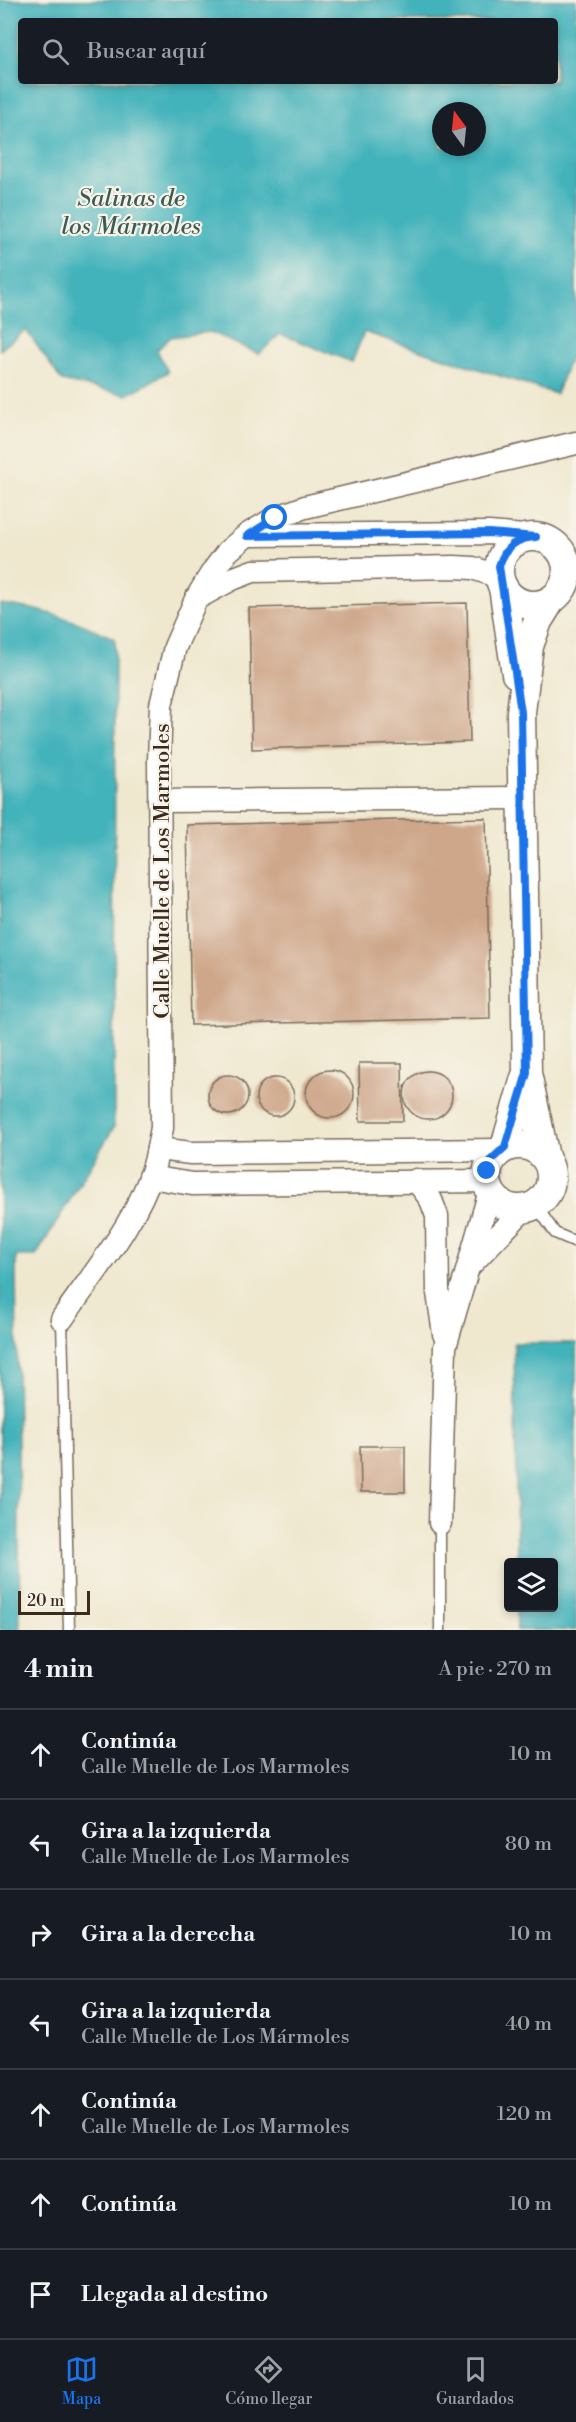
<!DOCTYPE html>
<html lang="es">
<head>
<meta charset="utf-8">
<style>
  :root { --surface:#171b24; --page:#242831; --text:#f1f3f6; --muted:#9ea1a6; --line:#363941; --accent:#1a73e8 }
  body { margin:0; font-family:"Libre Bodoni",serif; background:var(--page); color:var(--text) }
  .controls { position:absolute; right:18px; bottom:18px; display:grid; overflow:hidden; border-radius:6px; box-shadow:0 3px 9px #0003 }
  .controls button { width:54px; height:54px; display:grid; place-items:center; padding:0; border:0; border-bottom:2px solid var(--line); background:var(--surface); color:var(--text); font:30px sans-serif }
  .compass { position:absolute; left:432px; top:102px; width:54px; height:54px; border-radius:50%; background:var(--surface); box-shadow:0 3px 9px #0003; rotate:345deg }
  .scale { position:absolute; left:18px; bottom:15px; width:72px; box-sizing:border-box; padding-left:6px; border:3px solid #3b2a1e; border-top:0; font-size:16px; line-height:21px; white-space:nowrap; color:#3b2a1e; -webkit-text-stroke:4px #f7f3e8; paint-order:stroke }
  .stop { position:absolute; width:18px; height:18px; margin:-14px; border:4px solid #1a73e8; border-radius:50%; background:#fff }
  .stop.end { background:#1a73e8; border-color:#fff; box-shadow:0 2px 6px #0008 }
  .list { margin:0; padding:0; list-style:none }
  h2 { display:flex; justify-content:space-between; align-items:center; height:78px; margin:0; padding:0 24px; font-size:26px }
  h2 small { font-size:20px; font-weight:400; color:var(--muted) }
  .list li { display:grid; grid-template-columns:39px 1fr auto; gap:18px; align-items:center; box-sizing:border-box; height:90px; padding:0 24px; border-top:2px solid var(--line) }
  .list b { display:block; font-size:22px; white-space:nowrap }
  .list p { margin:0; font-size:20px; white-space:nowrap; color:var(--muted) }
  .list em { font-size:20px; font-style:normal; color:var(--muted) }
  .icon { flex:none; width:33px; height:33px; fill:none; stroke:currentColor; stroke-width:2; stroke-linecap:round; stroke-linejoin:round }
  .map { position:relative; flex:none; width:576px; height:1630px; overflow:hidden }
  .search { position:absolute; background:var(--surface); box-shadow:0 3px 9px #0003; left:18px; right:18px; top:18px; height:66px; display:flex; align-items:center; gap:15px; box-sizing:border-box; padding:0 21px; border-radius:6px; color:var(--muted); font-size:22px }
  .sheet { height:708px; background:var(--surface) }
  nav { display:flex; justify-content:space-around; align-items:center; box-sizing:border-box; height:84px; border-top:2px solid var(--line); background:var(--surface); font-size:16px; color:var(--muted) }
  nav a { display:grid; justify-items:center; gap:3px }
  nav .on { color:var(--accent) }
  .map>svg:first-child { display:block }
  .water { fill:#42b2bb; stroke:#3e6e6c; stroke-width:1.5; fill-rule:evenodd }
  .building { fill:#cea689 }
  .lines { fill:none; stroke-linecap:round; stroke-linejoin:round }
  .service-casing { stroke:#7a6c5c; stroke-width:13 }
  .minor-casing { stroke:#7a6c5c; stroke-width:25 }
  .tertiary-casing { stroke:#7a6c5c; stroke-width:31 }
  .service { stroke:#fff; stroke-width:10 }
  .minor { stroke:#fff; stroke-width:22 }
  .tertiary { stroke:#fff; stroke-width:28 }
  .route { stroke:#1a73e8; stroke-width:8 }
  .labels { text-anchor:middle; stroke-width:4.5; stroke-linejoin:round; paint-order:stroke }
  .street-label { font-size:22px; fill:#3b2a1e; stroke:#f7f3e8 }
  .water-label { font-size:24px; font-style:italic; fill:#3d5a55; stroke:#f7f3e8 }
</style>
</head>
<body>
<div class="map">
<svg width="576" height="1630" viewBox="0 0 576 1630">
  <rect width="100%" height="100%" fill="#f7f3e8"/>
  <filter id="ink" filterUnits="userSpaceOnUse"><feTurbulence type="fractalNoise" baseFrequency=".0167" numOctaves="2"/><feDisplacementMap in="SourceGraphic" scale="12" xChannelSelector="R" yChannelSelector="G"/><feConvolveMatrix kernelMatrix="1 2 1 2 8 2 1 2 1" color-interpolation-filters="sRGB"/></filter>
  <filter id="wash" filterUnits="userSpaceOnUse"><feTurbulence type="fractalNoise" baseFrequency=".008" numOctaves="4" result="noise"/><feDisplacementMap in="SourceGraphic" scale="24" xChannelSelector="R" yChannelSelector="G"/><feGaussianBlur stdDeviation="1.35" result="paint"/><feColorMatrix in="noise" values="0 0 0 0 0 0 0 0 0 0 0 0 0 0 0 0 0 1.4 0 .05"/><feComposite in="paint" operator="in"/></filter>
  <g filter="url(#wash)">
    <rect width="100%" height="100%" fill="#efe8cf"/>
    <!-- water -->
    <g class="water">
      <path d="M 0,0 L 576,0 L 576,343 L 556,394 L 364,332 L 352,362 L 280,334 L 259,354 L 210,332 L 171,337 L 157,350 L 168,372 L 127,395 L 62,381 L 26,330 L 0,350 ZM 21,21 L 555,21 L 555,81 L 21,81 ZM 441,111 L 477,111 L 477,147 L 441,147 Z"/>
      <path d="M 0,604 C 44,609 75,619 115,639 L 114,1127 L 36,1256 L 16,1256 L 20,1630 L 0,1630 Z"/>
      <polygon points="514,1343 576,1343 576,1630 517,1630 517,1608 554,1608 554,1562 517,1562"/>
    </g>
    <g id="blocks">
      <!-- building -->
      <g class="building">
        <polygon points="467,603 470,742 252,749 249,608"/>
        <polygon points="486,818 490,1018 191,1025 187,825"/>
        <polygon points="359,1063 402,1063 403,1121 360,1121"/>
        <circle cx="330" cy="1094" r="24"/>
        <circle cx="428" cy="1095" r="24"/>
        <circle cx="228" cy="1095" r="20"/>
        <circle cx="275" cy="1097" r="19"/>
        <polygon points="360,1446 405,1446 405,1492 361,1492"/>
      </g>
    </g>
  </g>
  <g filter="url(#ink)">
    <use href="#blocks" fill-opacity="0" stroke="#7a6c5c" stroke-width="1.5"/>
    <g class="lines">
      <defs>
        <g id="service">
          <polyline points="535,1204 555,1233 576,1242"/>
          <polyline points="62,1319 69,1630"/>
          <polyline points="440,1630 440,1523"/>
        </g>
        <g id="minor">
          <polyline points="249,535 489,533 536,537"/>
          <polyline points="197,598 232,579 253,571 454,567 473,568 499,577"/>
          <polyline points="159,801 522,798"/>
          <polyline points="158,1149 191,1153 500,1150"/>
          <polyline points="150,1177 192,1184 487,1181"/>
          <polyline points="416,1180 431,1200 437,1216 438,1293 444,1334"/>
          <polyline points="471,1264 525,1208"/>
          <path d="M 62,1319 C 94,1272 136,1223 153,1169 C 157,1156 159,1142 162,1128 L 159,761 L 161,705 L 175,647 L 196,599 L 213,571 L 228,551 L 247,535 L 275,518 L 305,507 L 576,443"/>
          <polyline points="440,1523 445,1347 490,1191"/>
        </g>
        <g id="tertiary">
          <circle cx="533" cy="571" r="34"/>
          <polyline points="503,587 516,674"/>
          <circle cx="519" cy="1177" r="32"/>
          <polyline points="505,1147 525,1078"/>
          <polyline points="545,1157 527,1073 521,712 529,646 538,621 551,600"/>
        </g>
      </defs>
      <!-- service casing -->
      <use href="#service" class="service-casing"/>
      <!-- minor casing -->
      <use href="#minor" class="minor-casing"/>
      <!-- tertiary casing -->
      <use href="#tertiary" class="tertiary-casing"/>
      <!-- service -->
      <use href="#service" class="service"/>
      <!-- minor -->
      <use href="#minor" class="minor"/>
      <!-- tertiary -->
      <use href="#tertiary" class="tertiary"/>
    </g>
  </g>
  <g class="lines" filter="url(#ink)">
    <!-- route -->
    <path class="route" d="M 275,518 L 247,536 L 489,533 L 536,537 C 516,538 505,547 499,566 L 521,712 L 527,1073 L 505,1147 L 490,1161 L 487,1171"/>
  </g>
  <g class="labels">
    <!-- street labels -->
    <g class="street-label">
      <text transform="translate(161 871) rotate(-90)" y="8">Calle Muelle de Los Marmoles</text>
    </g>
    <!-- water labels -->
    <g class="water-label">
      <text x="131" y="206">Salinas de<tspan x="131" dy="28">los Mármoles</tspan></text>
    </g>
  </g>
</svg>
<div class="controls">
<button><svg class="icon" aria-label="layers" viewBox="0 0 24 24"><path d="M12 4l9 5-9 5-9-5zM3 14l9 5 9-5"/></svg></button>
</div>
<svg class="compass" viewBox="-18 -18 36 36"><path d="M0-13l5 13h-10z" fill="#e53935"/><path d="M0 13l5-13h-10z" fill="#9ea1a6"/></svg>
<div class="scale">20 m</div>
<div class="stop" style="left:275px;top:518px"></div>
<div class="stop end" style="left:487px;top:1171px"></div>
<div class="search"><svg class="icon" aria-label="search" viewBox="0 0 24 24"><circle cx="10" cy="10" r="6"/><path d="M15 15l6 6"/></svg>Buscar aquí</div>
</div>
<section class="sheet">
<h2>4 min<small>A pie · 270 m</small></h2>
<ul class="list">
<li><svg class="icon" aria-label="ahead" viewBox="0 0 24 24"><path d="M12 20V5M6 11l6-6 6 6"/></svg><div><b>Continúa</b><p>Calle Muelle de Los Marmoles</p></div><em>10 m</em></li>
<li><svg class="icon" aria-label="left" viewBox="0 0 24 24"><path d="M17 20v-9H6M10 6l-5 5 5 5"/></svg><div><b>Gira a la izquierda</b><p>Calle Muelle de Los Marmoles</p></div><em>80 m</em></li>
<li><svg class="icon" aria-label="right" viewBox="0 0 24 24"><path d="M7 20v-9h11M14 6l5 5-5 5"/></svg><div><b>Gira a la derecha</b></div><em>10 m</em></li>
<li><svg class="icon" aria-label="left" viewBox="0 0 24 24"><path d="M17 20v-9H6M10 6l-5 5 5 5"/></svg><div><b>Gira a la izquierda</b><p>Calle Muelle de Los Mármoles</p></div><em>40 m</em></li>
<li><svg class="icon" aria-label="ahead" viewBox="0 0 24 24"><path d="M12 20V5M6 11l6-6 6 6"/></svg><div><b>Continúa</b><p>Calle Muelle de Los Marmoles</p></div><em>120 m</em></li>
<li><svg class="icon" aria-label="ahead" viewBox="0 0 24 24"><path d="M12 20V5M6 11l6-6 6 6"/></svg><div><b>Continúa</b></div><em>10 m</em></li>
<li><svg class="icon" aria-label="arrive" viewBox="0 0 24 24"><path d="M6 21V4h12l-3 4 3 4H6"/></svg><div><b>Llegada al destino</b></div></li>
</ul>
</section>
<nav>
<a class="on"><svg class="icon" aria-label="map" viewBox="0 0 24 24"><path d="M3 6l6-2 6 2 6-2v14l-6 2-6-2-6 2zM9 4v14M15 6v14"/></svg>Mapa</a>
<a><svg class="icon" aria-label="directions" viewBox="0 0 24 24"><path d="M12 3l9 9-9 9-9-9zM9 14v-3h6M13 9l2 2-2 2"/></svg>Cómo llegar</a>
<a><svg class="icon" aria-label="saved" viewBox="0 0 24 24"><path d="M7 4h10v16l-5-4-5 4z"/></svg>Guardados</a>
</nav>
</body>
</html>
